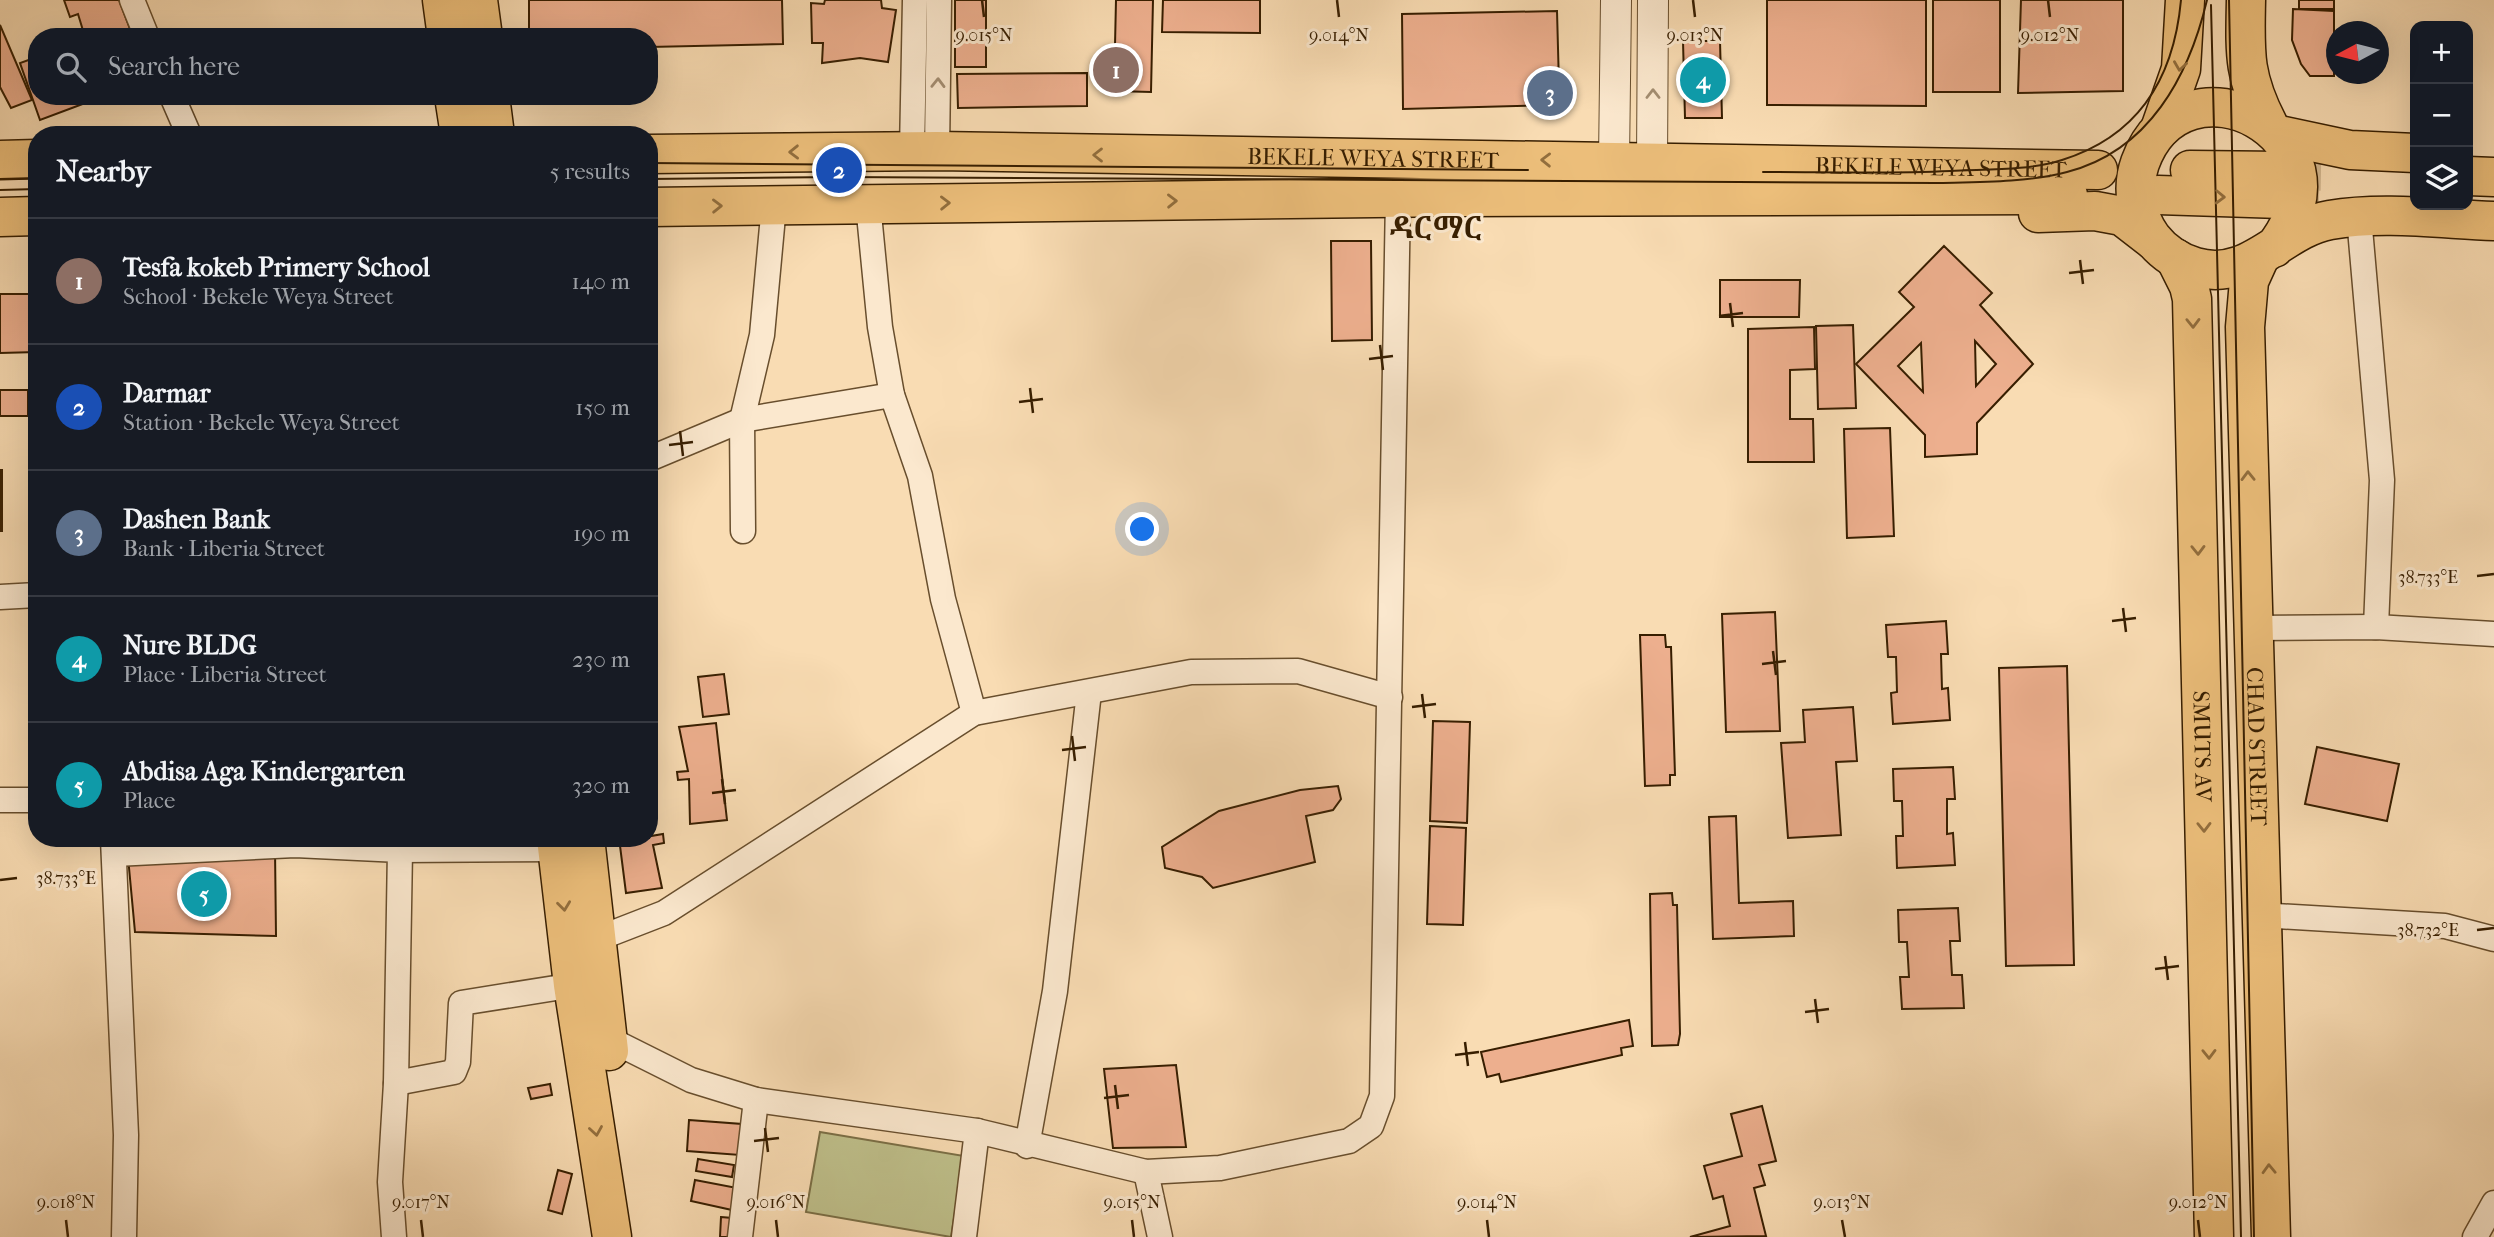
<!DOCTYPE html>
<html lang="en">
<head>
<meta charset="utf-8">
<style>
  :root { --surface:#171b24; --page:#20242c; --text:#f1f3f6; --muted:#9ea1a6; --line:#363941; --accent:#1a73e8 }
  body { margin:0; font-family:"IM FELL French Canon","Noto Serif Ethiopic",serif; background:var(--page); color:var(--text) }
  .controls { position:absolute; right:21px; top:21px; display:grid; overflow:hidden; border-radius:14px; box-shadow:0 7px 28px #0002 }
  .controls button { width:63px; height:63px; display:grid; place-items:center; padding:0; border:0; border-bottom:2px solid var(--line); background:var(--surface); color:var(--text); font:35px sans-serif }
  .compass { position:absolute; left:2326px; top:21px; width:63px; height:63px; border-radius:50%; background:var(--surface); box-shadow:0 7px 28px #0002; rotate:263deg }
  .you { position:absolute; left:1143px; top:530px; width:24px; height:24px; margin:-18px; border:5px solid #fff; border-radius:50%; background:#1a73e8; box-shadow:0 0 0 10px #1a73e833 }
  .badge { display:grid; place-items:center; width:46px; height:46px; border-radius:50%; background:var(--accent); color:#fff; font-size:23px; font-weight:700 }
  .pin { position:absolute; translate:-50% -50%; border:4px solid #fff; box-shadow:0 2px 7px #0006 }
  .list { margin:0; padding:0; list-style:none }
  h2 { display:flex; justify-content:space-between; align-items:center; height:91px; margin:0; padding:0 28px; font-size:30px }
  h2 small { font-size:23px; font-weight:400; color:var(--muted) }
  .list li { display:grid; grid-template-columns:46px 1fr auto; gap:21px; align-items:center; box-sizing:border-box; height:126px; padding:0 28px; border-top:2px solid var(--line) }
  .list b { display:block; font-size:26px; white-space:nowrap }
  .list p { margin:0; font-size:23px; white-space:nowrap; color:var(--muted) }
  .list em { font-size:23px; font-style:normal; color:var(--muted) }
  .icon { flex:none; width:38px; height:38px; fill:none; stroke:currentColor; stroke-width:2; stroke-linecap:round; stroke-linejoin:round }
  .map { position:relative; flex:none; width:2494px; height:1237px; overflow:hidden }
  .search { position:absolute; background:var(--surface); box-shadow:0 7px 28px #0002; left:28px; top:28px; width:630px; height:77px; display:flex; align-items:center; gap:18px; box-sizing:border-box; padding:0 24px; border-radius:28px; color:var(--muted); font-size:26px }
  .panel { position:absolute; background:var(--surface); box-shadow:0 7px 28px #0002; left:28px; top:126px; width:630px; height:721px; border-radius:28px }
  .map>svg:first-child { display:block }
  .pitch { fill:#bfc08b; stroke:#7b6f46; stroke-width:2 }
  .building { fill:#edaf8e; stroke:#371e00; stroke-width:2; fill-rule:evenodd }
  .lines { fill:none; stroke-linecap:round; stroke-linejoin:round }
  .primary-tunnel { stroke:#d2b68f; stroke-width:38; stroke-dasharray:38 19; stroke-linecap:butt }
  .minor-casing { stroke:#684e2d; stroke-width:27 }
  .tertiary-casing { stroke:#684e2d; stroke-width:32 }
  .primary-casing { stroke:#371e00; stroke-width:41 }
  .minor { stroke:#fbe8ce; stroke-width:24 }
  .tertiary { stroke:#fbe8ce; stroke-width:30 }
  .primary { stroke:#ecbe7a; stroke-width:38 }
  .tram { stroke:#371e00; stroke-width:2 }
  .oneway { stroke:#926e3d }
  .oneway2 { stroke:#a38d71 }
  .ticks { fill:none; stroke:#371e00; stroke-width:2.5 }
  .labels { text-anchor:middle; stroke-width:6; stroke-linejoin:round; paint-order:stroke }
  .street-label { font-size:23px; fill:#371e00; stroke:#fbe8ce }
  .district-label { font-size:30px; font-weight:bold; fill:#371e00; stroke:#fbe8ce }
  .ticks-label { font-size:18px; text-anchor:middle; fill:#371e00; stroke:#fbe8ce; stroke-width:6; stroke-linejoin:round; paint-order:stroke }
</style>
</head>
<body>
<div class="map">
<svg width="2494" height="1237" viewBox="0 0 2494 1237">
  <rect width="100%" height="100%" fill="#f9dcb3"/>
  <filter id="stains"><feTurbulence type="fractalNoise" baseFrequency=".00286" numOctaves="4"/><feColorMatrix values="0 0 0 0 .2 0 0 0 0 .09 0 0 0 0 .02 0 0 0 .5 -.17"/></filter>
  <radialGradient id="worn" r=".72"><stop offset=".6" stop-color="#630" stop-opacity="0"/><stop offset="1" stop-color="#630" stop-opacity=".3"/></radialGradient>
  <!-- pitch -->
  <polygon class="pitch" points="820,1132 964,1156 951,1237 806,1212"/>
  <!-- building -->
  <g class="building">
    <polygon points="64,0 119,0 133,37 85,37 78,14 70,17"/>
    <polygon points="529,0 782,0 783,44 649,47 649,37 529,37"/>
    <polygon points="825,0 881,0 882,8 896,10 888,62 860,58 822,63 823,43 812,43 811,3 824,4"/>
    <rect x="955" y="0" width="31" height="67"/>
    <polygon points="1116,0 1153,0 1151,92 1114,91"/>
    <polygon points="1163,0 1260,0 1260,33 1162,32"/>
    <polygon points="1767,0 1926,0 1926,106 1767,105"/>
    <rect x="1933" y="0" width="67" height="92"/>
    <polygon points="2021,0 2123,0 2123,91 2018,93"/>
    <rect x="2299" y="0" width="35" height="9"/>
    <polygon points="2293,9 2334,11 2334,76 2310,76 2301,64 2292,40"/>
    <polygon points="1557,11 1559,85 1556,99 1550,105 1403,109 1402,14"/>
    <polygon points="0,25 32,100 11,108 0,87"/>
    <polygon points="314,29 404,29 405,37 313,37"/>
    <polygon points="1683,41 1720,41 1722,118 1685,118"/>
    <polygon points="37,57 37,96 104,96 40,120 20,63"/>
    <polygon points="1087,73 1087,106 958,108 957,74"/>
    <polygon points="1331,241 1371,241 1372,340 1332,341"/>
    <path d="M 1944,246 L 1992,293 L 1980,305 L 2033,364 L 1977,423 L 1977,454 L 1925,457 L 1925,435 L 1856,364 L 1914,307 L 1899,292 ZM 1975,341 L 1996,364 L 1976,386 ZM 1921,343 L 1923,392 L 1898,366 Z"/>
    <polygon points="1720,280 1800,280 1799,317 1720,317"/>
    <polygon points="0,294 37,294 37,352 0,353"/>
    <polygon points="1853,325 1856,408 1818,409 1816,326"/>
    <polygon points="1814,327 1815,369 1790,370 1790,419 1813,419 1814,462 1748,462 1748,329"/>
    <rect x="0" y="390" width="28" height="26"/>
    <polygon points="1890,428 1894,536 1847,538 1844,429"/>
    <rect x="0" y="470" width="2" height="61"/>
    <polygon points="1775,612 1780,731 1726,732 1722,614"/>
    <polygon points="1946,621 1948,654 1941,654 1942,689 1948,688 1950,720 1893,724 1891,693 1897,692 1896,657 1888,657 1886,625"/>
    <polygon points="1640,635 1665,635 1666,647 1671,647 1675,775 1670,775 1670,785 1645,786"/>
    <polygon points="2067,666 2074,965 2006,966 1999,668"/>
    <polygon points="724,674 729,714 703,717 698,677"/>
    <polygon points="1853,707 1857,761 1836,762 1841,835 1788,838 1781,743 1805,742 1803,710"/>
    <polygon points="1433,721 1470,722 1467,823 1430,821"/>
    <polygon points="716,723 727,820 690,824 689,779 678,780 677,772 688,771 679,727"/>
    <polygon points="2317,747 2399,764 2387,821 2305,804"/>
    <polygon points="1953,767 1955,799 1947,799 1947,834 1953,833 1955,865 1897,868 1896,836 1903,836 1902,801 1894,801 1893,769"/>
    <polygon points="1338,786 1341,799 1333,810 1306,816 1315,862 1213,888 1202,877 1165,868 1162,847 1219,811 1300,790"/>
    <polygon points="1736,816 1739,903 1793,901 1794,936 1713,939 1709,817"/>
    <polygon points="649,818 651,836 663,834 664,843 653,845 662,888 626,893 619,838 649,838"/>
    <polygon points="1430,826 1466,828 1463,925 1427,924"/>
    <polygon points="275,849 276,936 135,932 128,857"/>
    <polygon points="1672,893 1673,905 1677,905 1680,1034 1678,1045 1652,1046 1650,894"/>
    <polygon points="1958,908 1960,941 1950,941 1952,975 1962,975 1964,1008 1902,1009 1900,977 1909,977 1907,942 1899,942 1898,910"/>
    <polygon points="1629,1020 1633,1046 1621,1048 1622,1055 1501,1082 1499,1074 1487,1077 1481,1052"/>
    <polygon points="1176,1065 1186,1147 1113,1148 1104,1069"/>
    <polygon points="550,1084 552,1095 531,1099 528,1088"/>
    <polygon points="1762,1106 1776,1161 1759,1165 1765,1185 1754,1188 1766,1236 1690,1237 1730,1226 1723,1196 1713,1199 1704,1166 1742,1156 1731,1114"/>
    <polygon points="689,1120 742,1124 740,1155 687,1151"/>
    <polygon points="698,1159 734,1165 732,1177 696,1171"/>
    <polygon points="558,1170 572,1174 562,1214 548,1210"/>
    <polygon points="695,1180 737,1188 732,1210 691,1201"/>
    <polygon points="721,1217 732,1218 731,1237 720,1237"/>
  </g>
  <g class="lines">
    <!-- primary-tunnel -->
    <g class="primary-tunnel">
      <polyline points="2283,171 2337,172"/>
      <polyline points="2281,199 2338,200"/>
    </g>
    <defs>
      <g id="minor">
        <polyline points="132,0 147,37"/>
        <polyline points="172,96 189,135"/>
        <polyline points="912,151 915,0"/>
        <polyline points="937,151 939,0"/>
        <polyline points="868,204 880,327 892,395 920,476 943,599 974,713"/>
        <polyline points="2359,217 2382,480 2376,627"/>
        <polyline points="649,459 742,420 892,395"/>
        <polyline points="743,531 742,420 762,335 774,205"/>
        <polyline points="0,597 37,595"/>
        <polyline points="2252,628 2376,627 2494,634"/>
        <polyline points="0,800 37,800"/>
        <polyline points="402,838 400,850 557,849"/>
        <polyline points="113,839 126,1135 124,1237"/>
        <polyline points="115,854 295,845 400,850 396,1083 390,1182 394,1237"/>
        <polyline points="2260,915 2445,926 2494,939"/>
        <polyline points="597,939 664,913 974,713 1191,672 1298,671 1390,697"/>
        <polyline points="597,1039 607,1038 691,1080 756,1100 977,1131 1146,1172 1220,1168 1349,1141 1371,1126 1382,1096 1398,198"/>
        <polyline points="396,1083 454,1072 458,1062 461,1003 587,983"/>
        <polyline points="1027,1146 1055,991 1089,692"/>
        <polyline points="1146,1172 1160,1237"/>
        <polyline points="740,1237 756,1100"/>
        <polyline points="964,1237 977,1131"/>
        <polyline points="2475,1237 2494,1203"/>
      </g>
      <g id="tertiary">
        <polyline points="1614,161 1616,0"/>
        <polyline points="1652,163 1653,0"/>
      </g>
      <g id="primary">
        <polyline points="442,0 447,37"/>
        <polyline points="478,0 483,37"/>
        <path d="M 2246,0 C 2245,52 2243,76 2268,124"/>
        <polyline points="454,96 460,135"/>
        <polyline points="490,96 495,135"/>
        <polyline points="2160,129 2181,69 2185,0"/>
        <polyline points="2279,135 2350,150 2415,153"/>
        <path id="s1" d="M 649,154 L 937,151 L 2098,170"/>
        <polyline points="0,160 37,159"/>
        <polyline points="2190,170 2283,171"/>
        <polyline points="2468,176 2494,177"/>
        <polyline points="2158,195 2281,199"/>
        <polyline points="649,207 1459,197 2068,195"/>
        <polyline points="2038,213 2095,211 2122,216 2153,240"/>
        <polyline points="0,217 37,216"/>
        <path d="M 2274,248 C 2362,136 2183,44 2140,163 C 2131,188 2136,216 2152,238 C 2163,252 2178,262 2195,267 C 2251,283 2280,229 2330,220 C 2383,211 2441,219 2494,221"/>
        <path id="s2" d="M 2175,258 L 2189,286 L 2192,299 L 2214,1237"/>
        <path id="s3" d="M 2259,259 L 2249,281 L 2245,327 L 2271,1237"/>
        <polyline points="556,838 573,985 612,1237"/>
        <polyline points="585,838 609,1051"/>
      </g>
    </defs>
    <!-- minor casing -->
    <use href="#minor" class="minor-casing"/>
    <!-- tertiary casing -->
    <use href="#tertiary" class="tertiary-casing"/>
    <!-- primary casing -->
    <use href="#primary" class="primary-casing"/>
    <!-- minor -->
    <use href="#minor" class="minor"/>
    <!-- tertiary -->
    <use href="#tertiary" class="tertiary"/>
    <!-- primary -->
    <use href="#primary" class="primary"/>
    <!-- tram -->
    <g class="tram">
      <polyline points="2229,0 2254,1237"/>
      <polyline points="2211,5 2241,1237"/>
      <polyline points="649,163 1528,170"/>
      <path d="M 1763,172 C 1825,172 1888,174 1950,171 C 1986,169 2027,171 2062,160 C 2139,136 2174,77 2181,0"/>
      <polyline points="0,179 37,178"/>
      <path d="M 649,179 L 838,177 L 1935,183 C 1978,182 2025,183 2067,172 C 2149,151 2189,76 2207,0"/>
      <polyline points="0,190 37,189"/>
    </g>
  </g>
  <!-- one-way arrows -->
  <defs><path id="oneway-chevron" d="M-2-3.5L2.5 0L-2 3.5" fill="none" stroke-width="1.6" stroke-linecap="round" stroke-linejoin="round" transform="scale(1.75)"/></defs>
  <g class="oneway">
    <use href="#oneway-chevron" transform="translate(2180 66) rotate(98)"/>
    <use href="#oneway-chevron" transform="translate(794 152) rotate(179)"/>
    <use href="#oneway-chevron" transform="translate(1098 155) rotate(-180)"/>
    <use href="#oneway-chevron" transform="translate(1546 160) rotate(-179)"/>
    <use href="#oneway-chevron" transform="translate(2220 197) rotate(2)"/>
    <use href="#oneway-chevron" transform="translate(1172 201) rotate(-1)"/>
    <use href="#oneway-chevron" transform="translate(945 203) rotate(-1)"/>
    <use href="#oneway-chevron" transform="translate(717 206) rotate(-1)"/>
    <use href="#oneway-chevron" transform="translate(2193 323) rotate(89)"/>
    <use href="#oneway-chevron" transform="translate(2248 476) rotate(-91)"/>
    <use href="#oneway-chevron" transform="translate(2198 550) rotate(89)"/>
    <use href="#oneway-chevron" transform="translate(2204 827) rotate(89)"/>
    <use href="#oneway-chevron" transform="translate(564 906) rotate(83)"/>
    <use href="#oneway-chevron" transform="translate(2209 1054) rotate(89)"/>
    <use href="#oneway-chevron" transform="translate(596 1131) rotate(81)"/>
    <use href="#oneway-chevron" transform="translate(2269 1169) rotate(-92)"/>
  </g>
  <g class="oneway2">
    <use href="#oneway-chevron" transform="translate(938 83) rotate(-89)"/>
    <use href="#oneway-chevron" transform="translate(1653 94) rotate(-90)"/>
  </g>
  <!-- ticks -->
  <path class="ticks" d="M 982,0 L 984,17M 1337,0 L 1339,17M 1693,0 L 1695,17M 2048,0 L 2050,17M 2080,260 L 2083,284M 2069,273 L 2094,270M 1730,303 L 1733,327M 1719,316 L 1743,313M 1380,345 L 1383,370M 1369,359 L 1393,356M 1030,388 L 1033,413M 1019,402 L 1043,399M 680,431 L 683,456M 669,445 L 693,442M 2477,576 L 2494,574M 2123,608 L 2126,632M 2112,621 L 2136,618M 1773,651 L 1776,675M 1762,664 L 1786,661M 1422,694 L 1425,718M 1412,707 L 1436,704M 1072,736 L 1075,761M 1062,750 L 1086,747M 722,779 L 725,804M 712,793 L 736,790M 0,880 L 17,878M 2477,930 L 2494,928M 2165,956 L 2168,980M 2155,969 L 2179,966M 1815,999 L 1818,1023M 1805,1012 L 1829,1009M 1465,1042 L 1468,1066M 1455,1055 L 1479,1052M 1115,1085 L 1118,1109M 1104,1098 L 1129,1095M 765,1128 L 768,1152M 754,1141 L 779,1138M 66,1220 L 68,1237M 421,1220 L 423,1237M 776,1220 L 778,1237M 1132,1220 L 1134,1237M 1487,1220 L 1489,1237M 1842,1220 L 1845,1237M 2198,1220 L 2200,1237"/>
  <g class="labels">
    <!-- street labels -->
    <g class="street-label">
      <text dy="8" stroke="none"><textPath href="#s1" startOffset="724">BEKELE WEYA STREET</textPath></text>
      <text dy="8" stroke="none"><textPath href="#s1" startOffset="1292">BEKELE WEYA STREET</textPath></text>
      <text dy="8" stroke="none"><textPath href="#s2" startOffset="492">SMUTS AV</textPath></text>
      <text dy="8" stroke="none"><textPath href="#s3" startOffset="490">CHAD STREET</textPath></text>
    </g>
    <!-- district labels -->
    <g class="district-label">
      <text x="1436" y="238">ዳርማር</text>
    </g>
  </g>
  <g class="ticks-label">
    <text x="984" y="41">9.015°N</text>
    <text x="1339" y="41">9.014°N</text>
    <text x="1695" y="41">9.013°N</text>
    <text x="2050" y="41">9.012°N</text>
    <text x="2428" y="583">38.733°E</text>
    <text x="66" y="884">38.733°E</text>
    <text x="2428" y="936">38.732°E</text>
    <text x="66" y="1208">9.018°N</text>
    <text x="421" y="1208">9.017°N</text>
    <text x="776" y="1208">9.016°N</text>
    <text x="1132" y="1208">9.015°N</text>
    <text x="1487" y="1208">9.014°N</text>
    <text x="1842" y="1208">9.013°N</text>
    <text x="2198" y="1208">9.012°N</text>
  </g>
  <rect width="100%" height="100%" filter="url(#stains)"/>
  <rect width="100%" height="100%" fill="url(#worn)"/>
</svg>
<div class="controls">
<button>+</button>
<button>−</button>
<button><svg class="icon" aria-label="layers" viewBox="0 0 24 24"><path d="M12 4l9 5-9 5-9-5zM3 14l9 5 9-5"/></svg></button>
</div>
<svg class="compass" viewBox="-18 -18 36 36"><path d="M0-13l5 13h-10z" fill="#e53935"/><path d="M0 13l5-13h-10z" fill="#9ea1a6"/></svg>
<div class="you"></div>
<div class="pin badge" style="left:1116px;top:70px;background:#8d6e63">1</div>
<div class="pin badge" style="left:839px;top:170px;background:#1a4fb4">2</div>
<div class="pin badge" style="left:1550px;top:93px;background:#5c6f8a">3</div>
<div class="pin badge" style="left:1703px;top:80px;background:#0f9aa8">4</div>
<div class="pin badge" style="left:204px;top:894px;background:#0f9aa8">5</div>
<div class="search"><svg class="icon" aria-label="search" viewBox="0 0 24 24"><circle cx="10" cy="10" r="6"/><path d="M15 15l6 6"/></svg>Search here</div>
<section class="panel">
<h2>Nearby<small>5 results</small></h2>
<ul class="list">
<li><span class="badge" style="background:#8d6e63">1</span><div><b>Tesfa kokeb Primery School</b><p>School · Bekele Weya Street</p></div><em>140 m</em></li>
<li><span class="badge" style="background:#1a4fb4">2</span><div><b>Darmar</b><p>Station · Bekele Weya Street</p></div><em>150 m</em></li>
<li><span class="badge" style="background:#5c6f8a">3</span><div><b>Dashen Bank</b><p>Bank · Liberia Street</p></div><em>190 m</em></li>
<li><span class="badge" style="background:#0f9aa8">4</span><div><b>Nure BLDG</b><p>Place · Liberia Street</p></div><em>230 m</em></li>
<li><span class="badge" style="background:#0f9aa8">5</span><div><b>Abdisa Aga Kindergarten</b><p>Place</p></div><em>320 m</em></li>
</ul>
</section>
</div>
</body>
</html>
